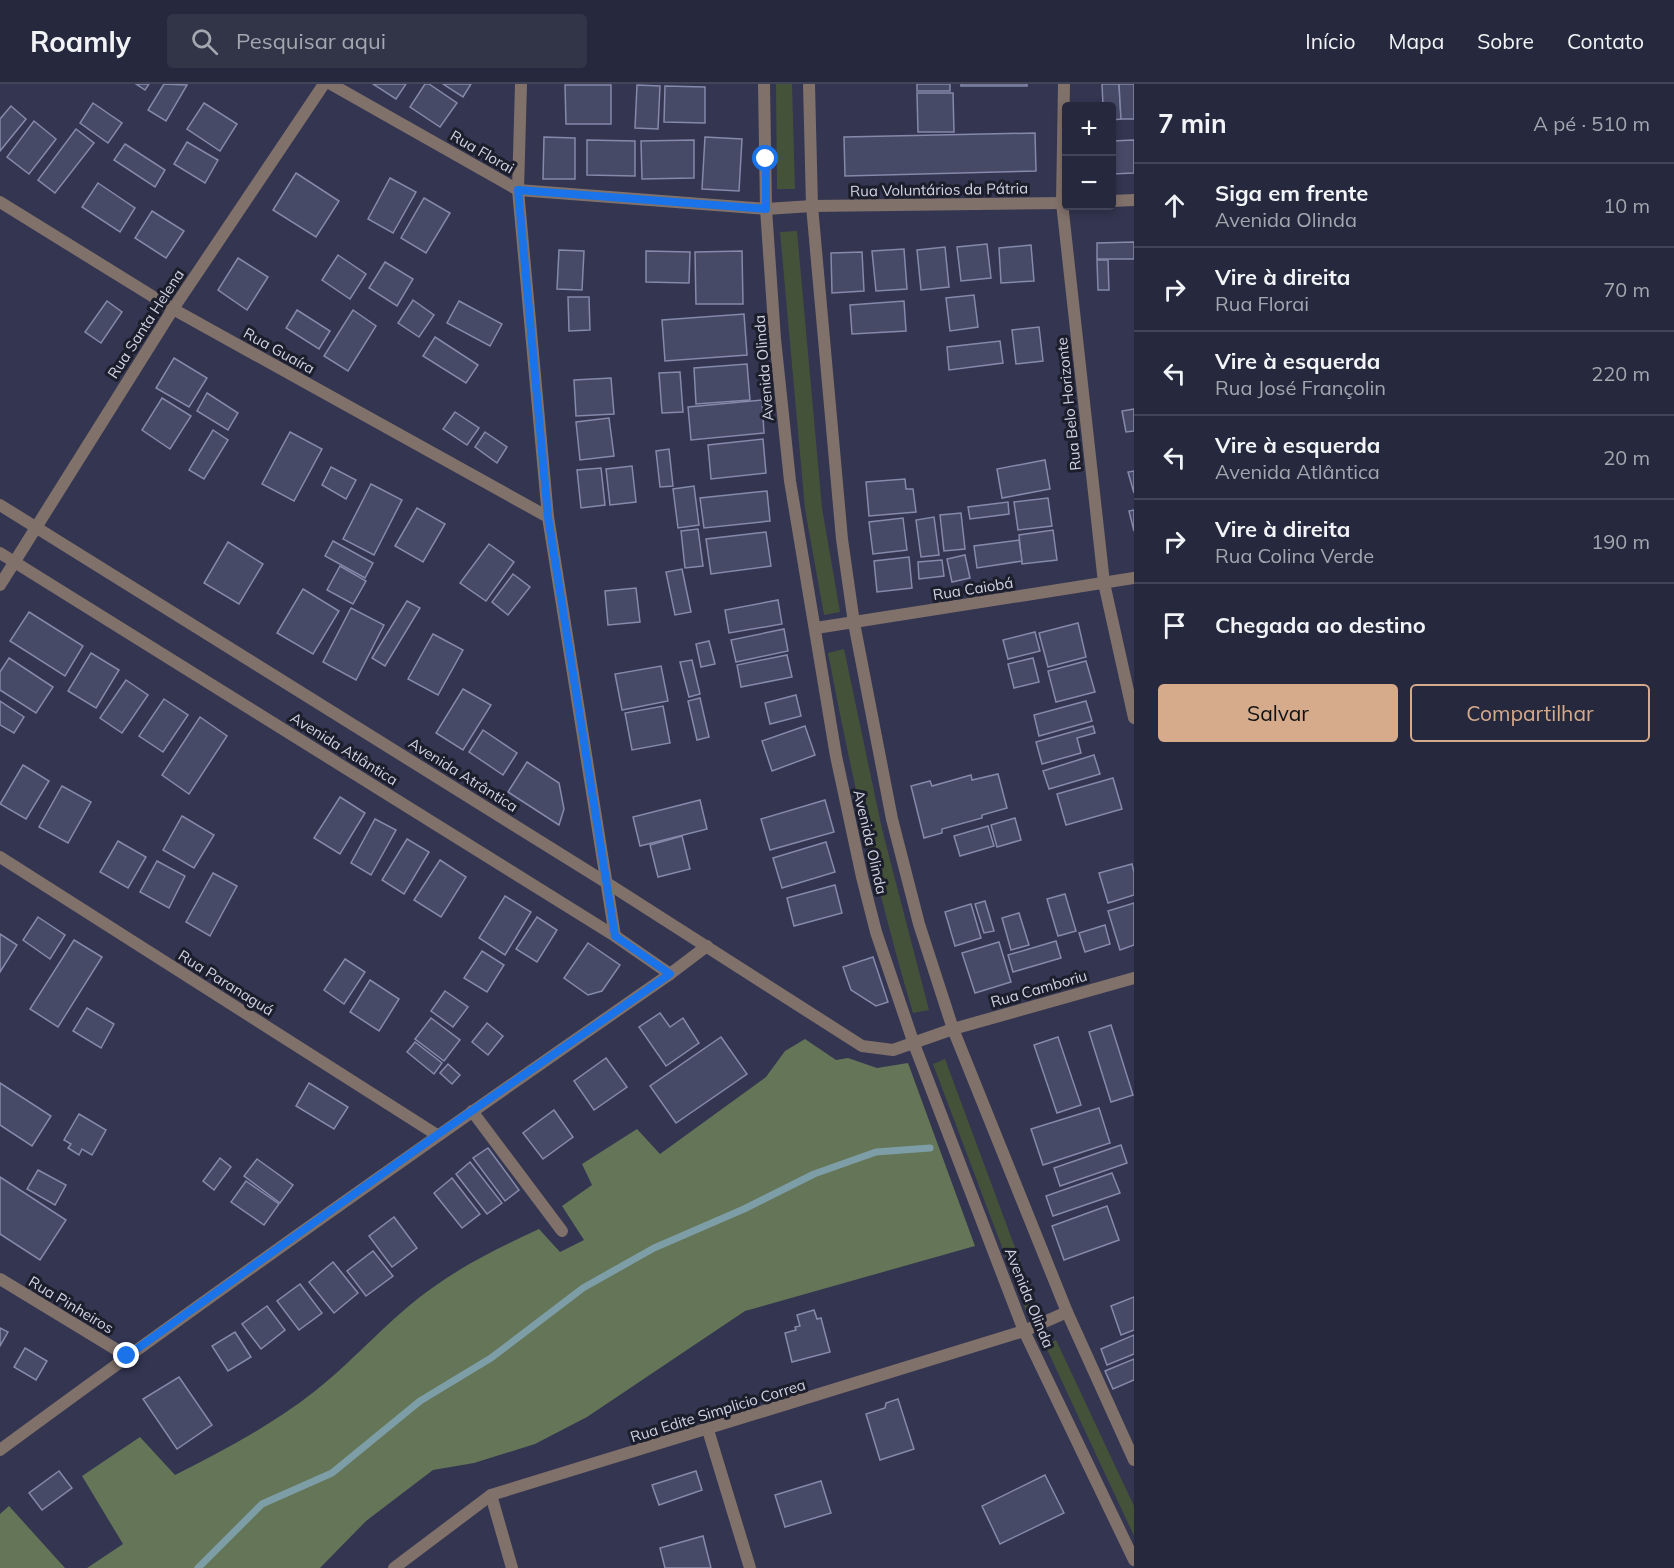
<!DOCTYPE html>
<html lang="pt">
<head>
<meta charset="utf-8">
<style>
  :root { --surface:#26283d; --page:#323448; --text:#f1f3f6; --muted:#a4a6b0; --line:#424457; --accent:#d6ab8b }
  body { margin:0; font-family:Mulish,sans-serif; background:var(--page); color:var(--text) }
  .controls { position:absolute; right:18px; top:18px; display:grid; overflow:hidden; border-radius:6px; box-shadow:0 3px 9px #0003 }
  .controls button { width:54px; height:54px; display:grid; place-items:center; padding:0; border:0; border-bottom:2px solid var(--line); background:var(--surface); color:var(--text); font:30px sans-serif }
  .stop { position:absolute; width:18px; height:18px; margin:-14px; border:4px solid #1a73e8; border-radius:50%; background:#fff }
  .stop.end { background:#1a73e8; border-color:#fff; box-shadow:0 2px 6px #0008 }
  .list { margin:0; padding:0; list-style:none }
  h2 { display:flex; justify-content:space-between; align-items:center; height:78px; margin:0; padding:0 24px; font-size:26px }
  h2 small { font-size:20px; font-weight:400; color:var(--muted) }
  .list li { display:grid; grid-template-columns:39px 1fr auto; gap:18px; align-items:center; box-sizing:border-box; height:84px; padding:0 24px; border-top:2px solid var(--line) }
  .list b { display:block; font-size:22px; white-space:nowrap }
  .list p { margin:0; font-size:20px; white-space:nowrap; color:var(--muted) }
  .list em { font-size:20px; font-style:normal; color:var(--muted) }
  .actions { display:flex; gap:12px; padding:18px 24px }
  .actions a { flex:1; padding:14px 0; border:2px solid var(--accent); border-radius:6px; text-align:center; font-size:21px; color:var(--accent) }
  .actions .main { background:var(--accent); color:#111 }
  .icon { flex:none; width:33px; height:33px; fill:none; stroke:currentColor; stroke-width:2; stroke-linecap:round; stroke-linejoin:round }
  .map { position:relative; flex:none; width:1134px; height:1484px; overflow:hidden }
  header { display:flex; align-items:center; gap:36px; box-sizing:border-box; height:84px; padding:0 30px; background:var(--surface); border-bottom:2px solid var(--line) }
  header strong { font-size:28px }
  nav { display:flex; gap:33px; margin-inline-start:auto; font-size:21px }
  .search { width:420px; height:54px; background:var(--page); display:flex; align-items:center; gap:15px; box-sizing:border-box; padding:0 21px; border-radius:6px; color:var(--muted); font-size:22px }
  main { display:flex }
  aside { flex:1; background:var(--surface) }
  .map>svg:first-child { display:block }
  .green { fill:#45523a }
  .forest { fill:#657557 }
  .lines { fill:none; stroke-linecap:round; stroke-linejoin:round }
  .stream { stroke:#7e9ea7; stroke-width:7 }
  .building { fill:#474a67; stroke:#8589aa; stroke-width:1.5 }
  .minor { stroke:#80716a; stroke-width:12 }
  .tertiary { stroke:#80716a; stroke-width:12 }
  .route { stroke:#1a73e8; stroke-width:8 }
  .labels { text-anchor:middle; stroke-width:6; stroke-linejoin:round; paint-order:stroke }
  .street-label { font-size:15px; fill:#d0d2e4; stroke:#1d1e2b }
</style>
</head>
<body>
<header>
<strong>Roamly</strong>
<div class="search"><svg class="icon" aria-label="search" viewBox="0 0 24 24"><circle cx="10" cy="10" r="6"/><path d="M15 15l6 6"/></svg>Pesquisar aqui</div>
<nav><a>Início</a><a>Mapa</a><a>Sobre</a><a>Contato</a></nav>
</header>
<main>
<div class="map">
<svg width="1134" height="1484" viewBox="0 0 1134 1484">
  <rect width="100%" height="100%" fill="#333551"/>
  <!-- green -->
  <g class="green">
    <polygon points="776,0 792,0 795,105 777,105"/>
    <polygon points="797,147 822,424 840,528 824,531 805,425 780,148"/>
    <path d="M 844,565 L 882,745 L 929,926 L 913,929 C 878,811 851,690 828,569 Z"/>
    <polygon points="945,975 1039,1228 1028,1232 933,980"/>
    <polygon points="1056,1256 1134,1422 1134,1452 1045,1261"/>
  </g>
  <!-- forest -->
  <g class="forest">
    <path d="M 805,955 L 836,976 L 848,974 L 877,984 L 908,979 L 975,1162 L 745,1227 L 587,1333 L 535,1360 L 474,1379 L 433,1386 L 366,1437 L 320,1484 L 87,1484 L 123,1460 L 82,1392 L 140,1353 L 175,1391 C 224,1366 272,1341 315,1307 C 357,1274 391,1232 435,1202 C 467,1179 503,1162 539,1145 L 560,1168 L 584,1156 L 562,1122 L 592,1101 L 582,1080 L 637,1045 L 660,1070 L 766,993 L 785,967 Z"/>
    <polygon points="9,1422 65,1484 0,1484 0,1430"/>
  </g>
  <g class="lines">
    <!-- stream -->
    <polyline class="stream" points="198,1484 262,1420 332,1389 420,1317 491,1274 583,1204 654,1164 744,1125 814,1090 876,1068 930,1064"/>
  </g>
  <!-- building -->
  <g class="building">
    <polygon points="136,0 149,0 145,6"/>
    <polygon points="164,0 187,1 166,37 148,26"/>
    <polygon points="373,0 406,0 396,15"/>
    <polygon points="425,0 429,0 457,19 440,43 410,23"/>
    <polygon points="443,0 471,0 463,13"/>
    <rect x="917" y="0" width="33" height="7"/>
    <rect x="961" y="0" width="66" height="2"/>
    <polygon points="1102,0 1119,0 1121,35 1112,36 1112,22 1103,22"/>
    <polygon points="1119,0 1134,0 1134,35 1121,35"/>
    <polygon points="565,1 611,1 611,40 566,40"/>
    <polygon points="637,1 660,2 658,45 635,44"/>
    <polygon points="665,2 705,3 705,39 664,38"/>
    <polygon points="917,9 953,9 954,48 918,48"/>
    <polygon points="93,19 122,39 108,59 80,39"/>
    <polygon points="204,19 237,40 220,67 187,45"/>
    <polygon points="11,22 26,35 0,67 0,35"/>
    <polygon points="34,37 56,55 29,90 7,73"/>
    <polygon points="76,45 94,59 55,109 38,96"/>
    <polygon points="1035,49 1036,87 845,92 844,53"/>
    <polygon points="544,53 575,54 575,95 543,95"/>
    <polygon points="705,53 742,55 739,107 702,105"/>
    <polygon points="587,56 635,57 635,92 587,91"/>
    <polygon points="694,56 694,94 642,95 641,57"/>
    <polygon points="1134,56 1134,89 1112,90 1112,57"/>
    <polygon points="187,58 218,76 205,99 174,80"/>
    <polygon points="125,60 165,86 155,103 114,76"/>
    <polygon points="296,89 339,117 316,153 273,126"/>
    <polygon points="390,94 416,108 393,149 368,135"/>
    <polygon points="98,99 135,124 120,148 82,123"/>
    <polygon points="424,114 450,129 426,169 401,154"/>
    <polygon points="152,127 184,147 166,174 135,154"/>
    <polygon points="1134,158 1134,175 1097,175 1097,159"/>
    <polygon points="987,160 991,194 961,197 957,163"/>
    <polygon points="1031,161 1034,197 1001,199 999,164"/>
    <polygon points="945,163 949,203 921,206 917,166"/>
    <polygon points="904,165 907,205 876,207 872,167"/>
    <polygon points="559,166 584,167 582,206 557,205"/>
    <polygon points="646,167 690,168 689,199 646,198"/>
    <polygon points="742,167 743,220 696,220 695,168"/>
    <polygon points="862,168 864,207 832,209 831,169"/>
    <polygon points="338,171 366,190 350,215 322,196"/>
    <polygon points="238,174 268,193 247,226 218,206"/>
    <polygon points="1097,176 1108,176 1109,206 1098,206"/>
    <polygon points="385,178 413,195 397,222 369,204"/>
    <polygon points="974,211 978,243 950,247 946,214"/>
    <polygon points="568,213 589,213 590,246 569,247"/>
    <polygon points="413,216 434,231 419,253 398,239"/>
    <polygon points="107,217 122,228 101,259 85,248"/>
    <polygon points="459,217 502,240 490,262 447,239"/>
    <polygon points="904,217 906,247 852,250 850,221"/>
    <polygon points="297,226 330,247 319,265 286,244"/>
    <polygon points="353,226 376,242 348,287 324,272"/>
    <polygon points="744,230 747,271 665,277 662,236"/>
    <polygon points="1039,243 1043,277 1016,280 1012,246"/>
    <polygon points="435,253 478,281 466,299 423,272"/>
    <polygon points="1000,257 1003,279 949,286 947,263"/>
    <polygon points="174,274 207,294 189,323 156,304"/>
    <polygon points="747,280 750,316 696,320 694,284"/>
    <polygon points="680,288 683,328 662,329 659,289"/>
    <polygon points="611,294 614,330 576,332 574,296"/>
    <polygon points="207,309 238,329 228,346 197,327"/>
    <polygon points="162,314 191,332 170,365 142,346"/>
    <polygon points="762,316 764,349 691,356 688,323"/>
    <polygon points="1134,325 1134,347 1126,348 1122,327"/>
    <polygon points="455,328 479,344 467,361 443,345"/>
    <polygon points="609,334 614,372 580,376 576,338"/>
    <polygon points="213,346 228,356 204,395 189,386"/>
    <polygon points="290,348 322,365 294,417 262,400"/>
    <polygon points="485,348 507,363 497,379 475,363"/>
    <polygon points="763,355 766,389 711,395 708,361"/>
    <polygon points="669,365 673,402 660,403 656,367"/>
    <polygon points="1045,376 1050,405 1002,414 997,385"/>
    <polygon points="632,382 636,418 610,421 606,385"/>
    <polygon points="331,383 356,396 346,415 322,401"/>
    <polygon points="601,384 605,421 581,424 577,386"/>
    <polygon points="1134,387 1134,409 1128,388"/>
    <polygon points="905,395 906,405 913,405 916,428 869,432 866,398"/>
    <polygon points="371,400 402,416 374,471 343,455"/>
    <polygon points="694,402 699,441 678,444 673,405"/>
    <polygon points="767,407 770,437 704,444 700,414"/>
    <polygon points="1048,414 1052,442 1018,446 1014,418"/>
    <polygon points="1008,418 1009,430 970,435 968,423"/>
    <polygon points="417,424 445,440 423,478 395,462"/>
    <polygon points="1134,426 1134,447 1129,427"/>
    <polygon points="961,429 965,465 944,467 940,431"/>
    <polygon points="934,433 939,471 921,473 916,436"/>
    <polygon points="903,434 907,466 873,470 869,438"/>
    <polygon points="698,445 703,482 685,484 681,447"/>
    <polygon points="1053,446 1057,476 1022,480 1019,451"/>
    <polygon points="766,448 771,482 711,490 706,455"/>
    <polygon points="1019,456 1022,477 977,484 974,462"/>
    <polygon points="333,457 373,479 365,494 325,472"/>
    <polygon points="228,458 263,480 239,520 204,499"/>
    <polygon points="489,460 514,478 486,517 460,499"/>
    <polygon points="965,471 970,494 952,498 947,475"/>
    <polygon points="909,473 912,504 877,508 874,477"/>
    <polygon points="942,476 944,492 919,495 918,478"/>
    <polygon points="340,482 366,497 353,520 327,506"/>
    <polygon points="682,485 691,528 675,531 666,488"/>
    <polygon points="513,490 530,503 508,531 492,518"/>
    <polygon points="636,504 640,538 608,541 605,507"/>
    <polygon points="303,505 339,527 313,570 277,549"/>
    <polygon points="778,516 782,540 729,549 725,526"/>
    <polygon points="407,517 420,524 385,582 372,574"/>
    <polygon points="351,524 384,541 356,596 323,578"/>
    <polygon points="29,528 83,562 65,592 10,557"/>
    <polygon points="1078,539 1086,573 1048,583 1039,549"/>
    <polygon points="784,545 788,567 736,578 731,556"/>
    <polygon points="1035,548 1040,567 1008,575 1003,556"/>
    <polygon points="433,550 463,566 438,611 408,595"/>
    <polygon points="709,557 715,580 701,583 696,560"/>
    <polygon points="91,569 119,586 96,624 68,607"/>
    <polygon points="787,571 792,593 741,603 737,581"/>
    <polygon points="9,574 53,603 36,629 0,606 0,588"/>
    <polygon points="1033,574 1039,598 1014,604 1008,580"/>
    <polygon points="692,576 700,610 689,613 680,578"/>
    <polygon points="1086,577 1095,608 1056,618 1048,587"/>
    <polygon points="661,582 668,617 622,626 615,590"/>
    <polygon points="126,596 148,611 122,649 100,634"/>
    <polygon points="463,605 491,621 463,666 436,649"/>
    <polygon points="796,611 801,632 770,640 765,619"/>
    <polygon points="700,614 709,653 697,656 688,617"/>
    <polygon points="164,615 188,631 163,668 139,652"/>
    <polygon points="0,617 24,633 14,649 0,641"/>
    <polygon points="1086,617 1092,637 1039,652 1034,631"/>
    <polygon points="663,622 670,659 632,666 625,629"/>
    <polygon points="200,633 227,652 189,710 162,691"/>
    <polygon points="805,642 815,671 772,687 762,657"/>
    <polygon points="1093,642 1095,649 1077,654 1081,669 1042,680 1036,658"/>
    <polygon points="483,646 517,669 503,691 469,668"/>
    <polygon points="1094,671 1100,690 1049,705 1043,687"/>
    <polygon points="527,678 559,699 564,725 559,741 508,708"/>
    <polygon points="23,681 49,697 26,735 0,720"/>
    <polygon points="998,690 1007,724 982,731 982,734 942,745 942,749 924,754 911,702 930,697 932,702 971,691 972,696"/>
    <polygon points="1113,694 1122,725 1066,741 1057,710"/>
    <polygon points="62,702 91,718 68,759 39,743"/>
    <polygon points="340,713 365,729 340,770 314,754"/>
    <polygon points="700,716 707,745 640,762 633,733"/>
    <polygon points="825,716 834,748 770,766 761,735"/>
    <polygon points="182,732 214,751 194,784 163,766"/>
    <polygon points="1015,734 1021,756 997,763 991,741"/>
    <polygon points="375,735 396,746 371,791 351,779"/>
    <polygon points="988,742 994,762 960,772 954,752"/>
    <polygon points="682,752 690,785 658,793 650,761"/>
    <polygon points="407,755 429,768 404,810 382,796"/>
    <polygon points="118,757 146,773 128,804 100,788"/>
    <polygon points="826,758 835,788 782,804 773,774"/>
    <polygon points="440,776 466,793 441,833 414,816"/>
    <polygon points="157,777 185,792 169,824 140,808"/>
    <polygon points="1132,780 1134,788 1134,811 1108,819 1099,789"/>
    <polygon points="213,789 237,802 210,852 186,838"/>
    <polygon points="835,801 842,829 794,842 787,814"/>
    <polygon points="1065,810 1076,847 1058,852 1047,815"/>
    <polygon points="505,812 531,828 505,871 479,854"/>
    <polygon points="985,817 994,847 984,849 975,820"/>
    <polygon points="1134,819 1134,861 1120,866 1108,827"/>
    <polygon points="971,820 981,854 955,862 945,828"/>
    <polygon points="1019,829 1029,861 1011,866 1002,834"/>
    <polygon points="38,833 65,851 50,875 23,856"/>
    <polygon points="537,833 557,846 537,878 516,865"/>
    <polygon points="1105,841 1110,860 1085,868 1079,849"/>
    <polygon points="0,850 17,861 0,888"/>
    <polygon points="74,856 102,873 58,943 30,925"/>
    <polygon points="1056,857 1061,874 1013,888 1008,871"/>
    <polygon points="999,858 1011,898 975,909 962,869"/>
    <polygon points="588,859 620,881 602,907 588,911 564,894"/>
    <polygon points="482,867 504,881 487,908 464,894"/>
    <polygon points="873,873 888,918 876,922 851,906 843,883"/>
    <polygon points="345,875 365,888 344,920 324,906"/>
    <polygon points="370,896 399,915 379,947 350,928"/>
    <polygon points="445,907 468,923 453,943 431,927"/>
    <polygon points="87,924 114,940 101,964 73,947"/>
    <polygon points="660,929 670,943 683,934 699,959 666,982 639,943"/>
    <polygon points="431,934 460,956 444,977 415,955"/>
    <polygon points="487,939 503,952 488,971 472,958"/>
    <polygon points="1111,941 1133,1011 1111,1018 1089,948"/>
    <polygon points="721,953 747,990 676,1039 650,1002"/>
    <polygon points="1058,953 1081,1021 1057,1029 1034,961"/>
    <polygon points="415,958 442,979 434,990 407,968"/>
    <polygon points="606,974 627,1003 594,1026 574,997"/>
    <polygon points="448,980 460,991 452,1000 440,989"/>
    <polygon points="0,999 51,1032 32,1062 0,1041"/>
    <polygon points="309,999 348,1023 334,1045 296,1022"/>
    <polygon points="1099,1024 1110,1059 1043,1081 1031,1045"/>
    <polygon points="554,1026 573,1053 543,1075 523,1049"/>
    <polygon points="79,1030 106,1046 92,1071 82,1065 79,1071 68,1064 71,1060 64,1056"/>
    <polygon points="1121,1061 1127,1079 1060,1102 1054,1084"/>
    <polygon points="488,1064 519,1106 505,1117 473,1074"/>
    <polygon points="220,1074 231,1083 214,1106 203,1097"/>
    <polygon points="257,1075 293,1101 280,1119 244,1092"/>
    <polygon points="470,1078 502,1119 487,1130 456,1090"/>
    <polygon points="38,1086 66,1101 55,1121 27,1105"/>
    <polygon points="1112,1089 1120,1109 1053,1132 1046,1112"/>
    <polygon points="0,1093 66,1136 40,1176 0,1150"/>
    <polygon points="452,1094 480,1130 462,1144 434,1109"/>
    <polygon points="246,1097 279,1120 264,1141 231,1118"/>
    <polygon points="1107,1122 1119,1156 1064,1176 1052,1142"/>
    <polygon points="394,1133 417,1164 392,1183 369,1152"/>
    <polygon points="373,1167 393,1192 366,1212 347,1187"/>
    <polygon points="333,1178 358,1209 334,1229 309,1198"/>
    <polygon points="300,1200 322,1229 299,1246 277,1217"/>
    <polygon points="1134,1213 1134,1246 1121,1251 1111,1222"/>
    <polygon points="267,1222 285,1246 261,1265 242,1240"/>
    <polygon points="814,1226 817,1235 821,1234 830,1268 792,1278 785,1249 796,1246 795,1243 800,1242 797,1231"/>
    <polygon points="0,1244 8,1248 0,1262"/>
    <polygon points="235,1248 251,1273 228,1287 212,1262"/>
    <polygon points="1134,1251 1134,1270 1107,1281 1101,1265"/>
    <polygon points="25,1264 47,1277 36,1296 14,1283"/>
    <polygon points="1134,1275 1134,1296 1113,1305 1105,1287"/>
    <polygon points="179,1293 212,1341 177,1365 143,1315"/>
    <polygon points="898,1315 914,1365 880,1376 866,1330 885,1324 886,1319"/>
    <polygon points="59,1387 72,1404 42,1426 29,1409"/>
    <polygon points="696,1387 702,1406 659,1421 652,1401"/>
    <polygon points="1045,1391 1064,1429 1000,1460 982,1422"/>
    <polygon points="821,1397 831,1429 785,1443 775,1411"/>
    <polygon points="703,1452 711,1484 665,1484 660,1464"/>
  </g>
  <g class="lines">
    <!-- minor -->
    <g class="minor">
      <polyline points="331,0 518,106 766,125 812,122 1066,119"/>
      <polyline points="521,0 518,106 548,433 615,852"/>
      <polyline points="1064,0 1062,119 1104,499 1134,634"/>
      <polyline points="1112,117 1134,116"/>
      <polyline points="0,118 173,225 548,433"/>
      <polyline points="0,421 607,799 862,962 893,966 953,945 1134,894"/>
      <polyline points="0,469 615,852 670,890"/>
      <polyline points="0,501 173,225 324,0"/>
      <polyline points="816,544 1134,494"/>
      <polyline points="0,773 437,1051"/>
      <polyline points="472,1027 562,1147"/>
      <polyline points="0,1195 127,1272"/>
      <polyline points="708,1346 750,1484"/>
      <path d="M 0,1366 C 221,1203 445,1046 670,890 L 707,862"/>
      <polyline points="491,1411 512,1484"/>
      <polyline points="394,1484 491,1411 1024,1247 1067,1228"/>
    </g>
    <!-- tertiary -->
    <g class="tertiary">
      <polyline points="764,0 766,125 775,255 790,397 836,672 862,793 876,848 914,960 1024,1247 1134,1476"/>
      <polyline points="809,0 812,122 842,455 854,539 892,735 919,840 953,945 1067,1228 1134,1376"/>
    </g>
  </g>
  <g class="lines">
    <!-- route -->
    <polyline class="route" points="127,1272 437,1051 670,890 615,852 548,433 518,106 766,125 766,75"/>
  </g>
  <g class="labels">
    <!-- street labels -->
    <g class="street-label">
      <text transform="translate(482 68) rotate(30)" y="5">Rua Florai</text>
      <text transform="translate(939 106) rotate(-1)" y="5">Rua Voluntários da Pátria</text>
      <text transform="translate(146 240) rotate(-57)" y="5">Rua Santa Helena</text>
      <text transform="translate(279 267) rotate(29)" y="5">Rua Guaíra</text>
      <text transform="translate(764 284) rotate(-95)" y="5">Avenida Olinda</text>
      <text transform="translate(1069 320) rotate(-96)" y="5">Rua Belo Horizonte</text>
      <text transform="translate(973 505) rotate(-9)" y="5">Rua Caiobá</text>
      <text transform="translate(344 665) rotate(32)" y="5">Avenida Atlântica</text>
      <text transform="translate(463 691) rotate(32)" y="5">Avenida Atrântica</text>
      <text transform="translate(870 758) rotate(77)" y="5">Avenida Olinda</text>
      <text transform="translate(226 899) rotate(32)" y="5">Rua Paranaguá</text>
      <text transform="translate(1039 905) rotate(-16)" y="5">Rua Camboriu</text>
      <text transform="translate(1029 1214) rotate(68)" y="5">Avenida Olinda</text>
      <text transform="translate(71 1221) rotate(31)" y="5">Rua Pinheiros</text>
      <text transform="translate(718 1327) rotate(-17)" y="5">Rua Edite Simplicio Correa</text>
    </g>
  </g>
</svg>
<div class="controls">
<button>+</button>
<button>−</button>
</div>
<div class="stop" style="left:766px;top:75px"></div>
<div class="stop end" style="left:127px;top:1272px"></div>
</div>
<aside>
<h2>7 min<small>A pé · 510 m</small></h2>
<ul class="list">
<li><svg class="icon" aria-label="ahead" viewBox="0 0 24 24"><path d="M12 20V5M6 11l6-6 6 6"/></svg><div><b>Siga em frente</b><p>Avenida Olinda</p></div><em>10 m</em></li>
<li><svg class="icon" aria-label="right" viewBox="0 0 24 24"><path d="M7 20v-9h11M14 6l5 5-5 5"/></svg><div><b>Vire à direita</b><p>Rua Florai</p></div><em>70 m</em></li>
<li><svg class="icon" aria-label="left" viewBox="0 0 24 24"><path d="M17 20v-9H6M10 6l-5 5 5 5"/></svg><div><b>Vire à esquerda</b><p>Rua José Françolin</p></div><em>220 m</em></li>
<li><svg class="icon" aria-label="left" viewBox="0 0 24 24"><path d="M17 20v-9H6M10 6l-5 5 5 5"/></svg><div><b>Vire à esquerda</b><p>Avenida Atlântica</p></div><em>20 m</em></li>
<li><svg class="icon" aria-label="right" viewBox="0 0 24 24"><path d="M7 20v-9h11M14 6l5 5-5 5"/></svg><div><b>Vire à direita</b><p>Rua Colina Verde</p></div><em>190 m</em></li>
<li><svg class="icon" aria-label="arrive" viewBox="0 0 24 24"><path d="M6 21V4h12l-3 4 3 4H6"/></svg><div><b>Chegada ao destino</b></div></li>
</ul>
<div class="actions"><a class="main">Salvar</a><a>Compartilhar</a></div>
</aside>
</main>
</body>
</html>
